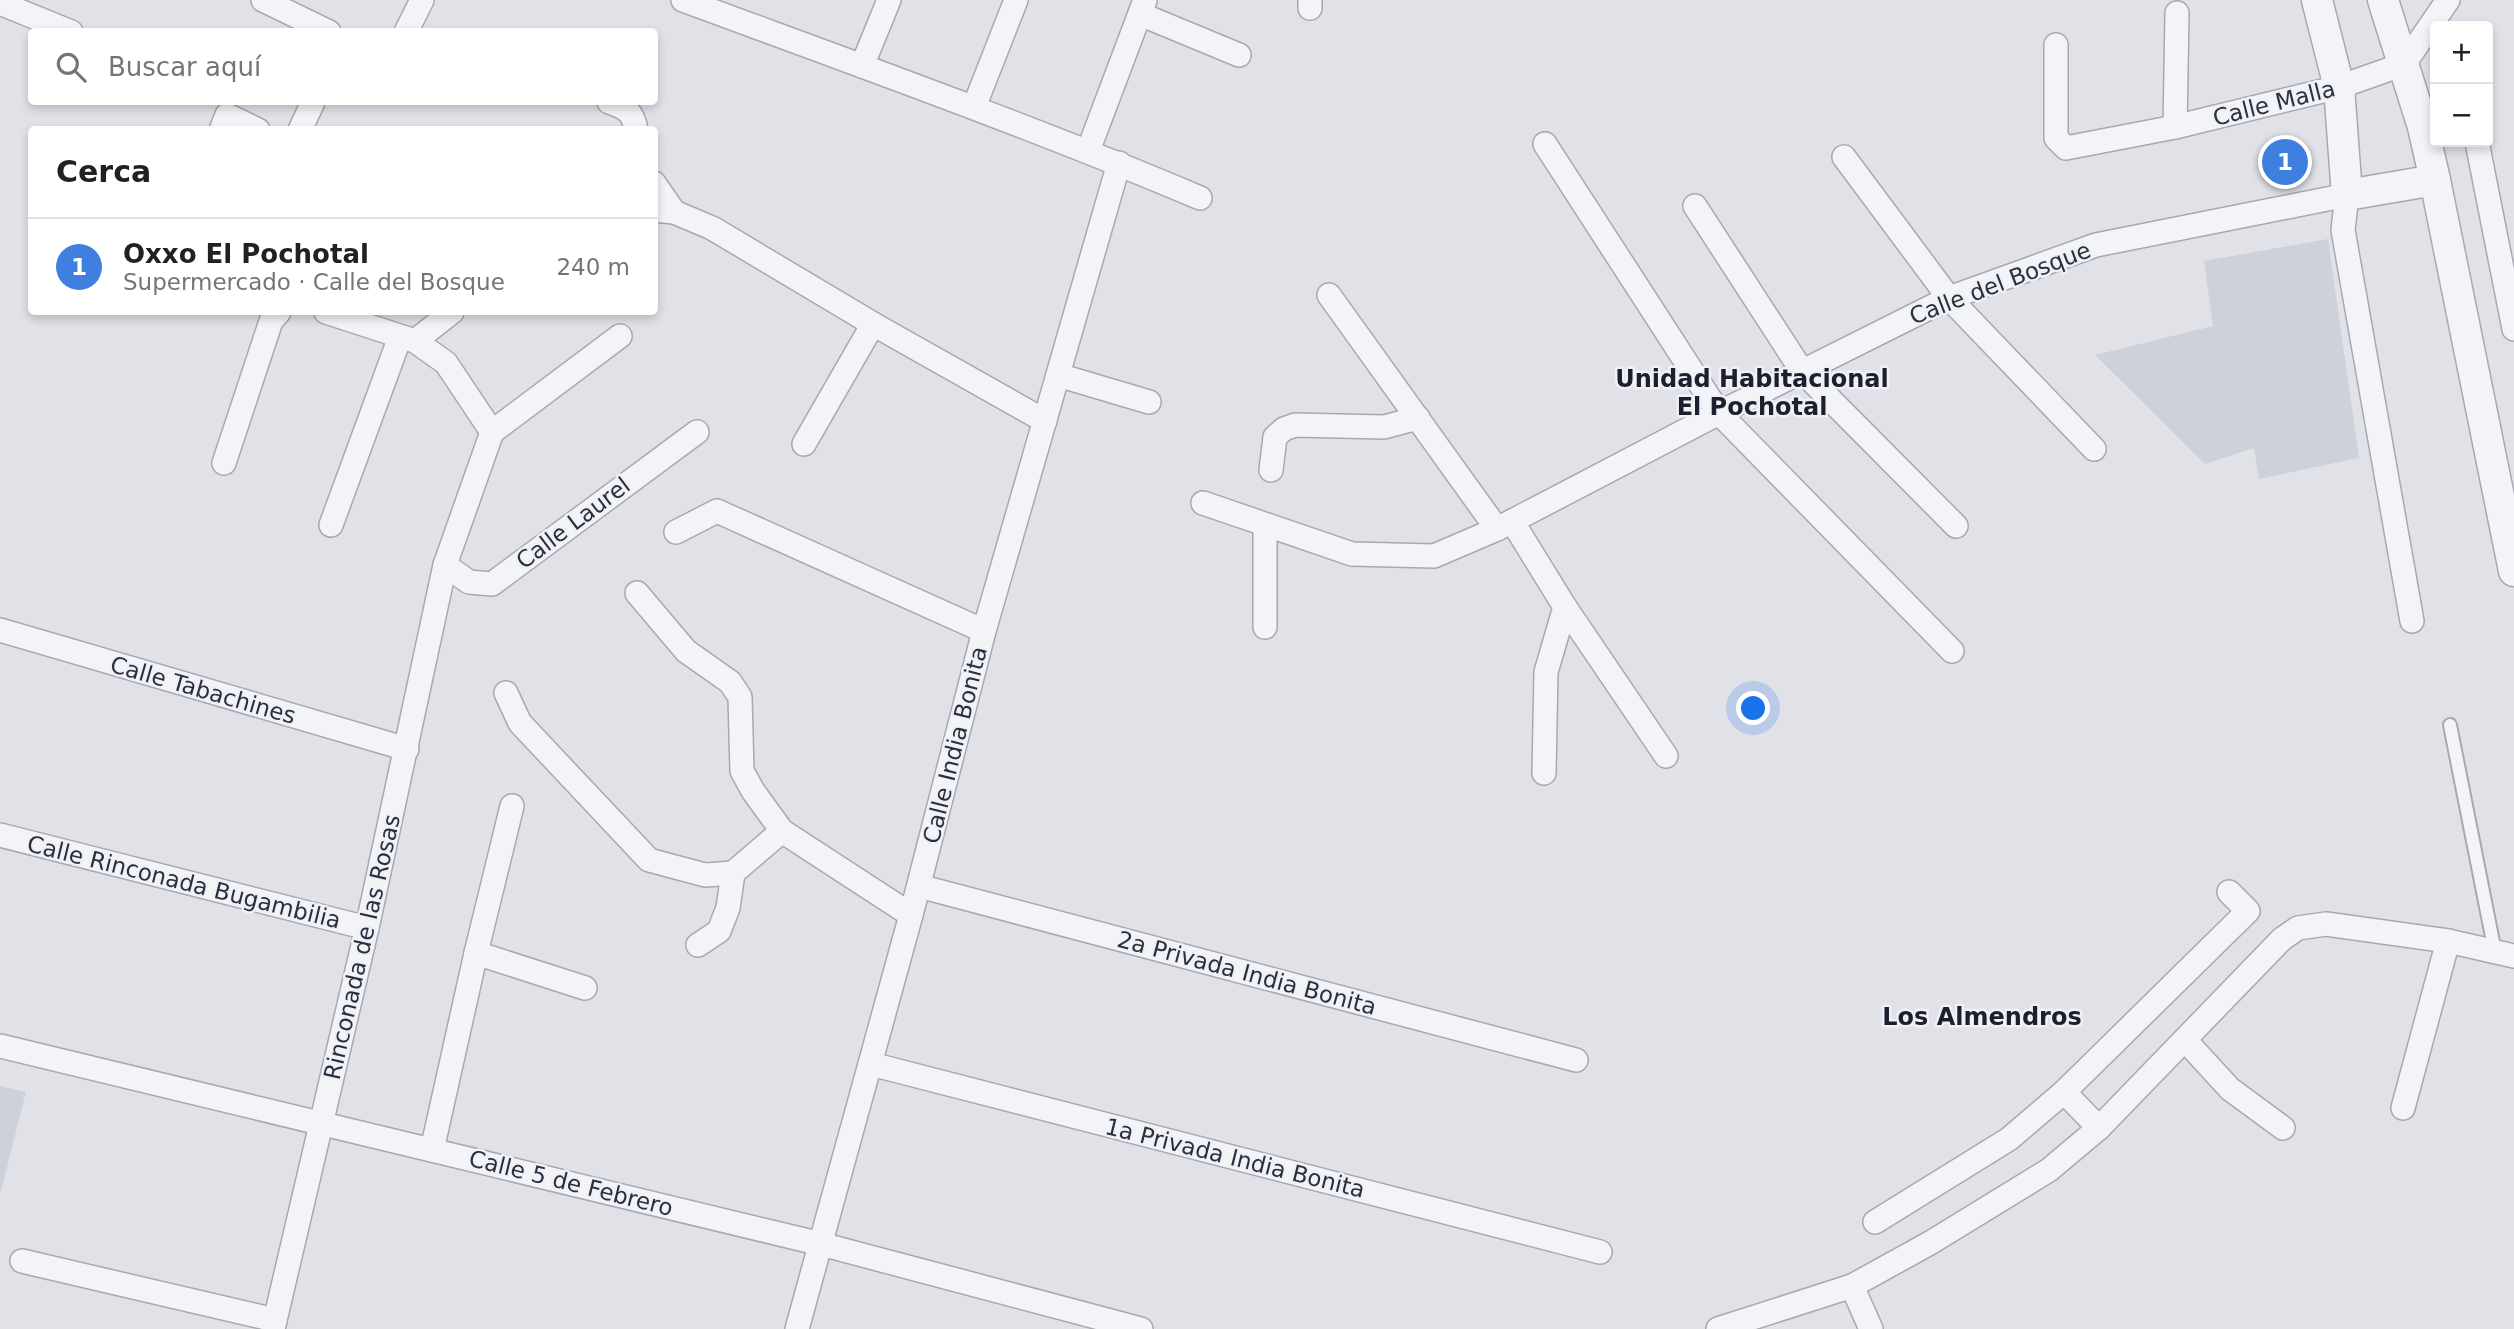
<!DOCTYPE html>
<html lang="es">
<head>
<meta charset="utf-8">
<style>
  :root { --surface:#fff; --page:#f6f6f6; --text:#202124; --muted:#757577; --line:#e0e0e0; --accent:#c25751 }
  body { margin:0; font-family:"DejaVu Sans",sans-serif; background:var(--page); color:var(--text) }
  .controls { position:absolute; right:21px; top:21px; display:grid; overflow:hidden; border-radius:7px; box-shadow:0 4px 10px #0003 }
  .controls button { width:63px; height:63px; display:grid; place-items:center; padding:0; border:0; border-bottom:2px solid var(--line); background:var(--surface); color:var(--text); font:35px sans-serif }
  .you { position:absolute; left:1754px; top:709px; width:24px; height:24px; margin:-18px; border:5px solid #fff; border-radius:50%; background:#1a73e8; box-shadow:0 0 0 10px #1a73e833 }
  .badge { display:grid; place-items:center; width:46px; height:46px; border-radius:50%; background:var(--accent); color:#fff; font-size:23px; font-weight:700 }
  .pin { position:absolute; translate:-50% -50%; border:4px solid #fff; box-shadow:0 2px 7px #0006 }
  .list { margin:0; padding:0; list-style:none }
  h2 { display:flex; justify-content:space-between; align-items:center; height:91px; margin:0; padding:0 28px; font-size:30px }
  h2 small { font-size:23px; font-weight:400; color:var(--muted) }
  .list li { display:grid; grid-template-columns:46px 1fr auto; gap:21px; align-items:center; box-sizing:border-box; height:98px; padding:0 28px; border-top:2px solid var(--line) }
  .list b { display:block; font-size:26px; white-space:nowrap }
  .list p { margin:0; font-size:23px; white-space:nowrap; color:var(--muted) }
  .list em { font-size:23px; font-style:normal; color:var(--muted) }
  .icon { flex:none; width:38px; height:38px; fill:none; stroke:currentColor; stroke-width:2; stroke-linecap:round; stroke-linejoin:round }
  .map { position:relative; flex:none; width:2514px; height:1329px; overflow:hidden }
  .search { position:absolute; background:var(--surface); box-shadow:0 4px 10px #0003; left:28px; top:28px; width:630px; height:77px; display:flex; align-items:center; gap:18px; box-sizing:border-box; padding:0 24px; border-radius:7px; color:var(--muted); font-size:26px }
  .panel { position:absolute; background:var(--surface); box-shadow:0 4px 10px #0003; left:28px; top:126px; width:630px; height:189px; border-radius:7px }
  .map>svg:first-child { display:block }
  .built { fill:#cfd1da }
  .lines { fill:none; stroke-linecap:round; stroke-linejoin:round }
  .service-casing { stroke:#a7a8b2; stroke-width:16 }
  .minor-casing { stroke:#a7a8b2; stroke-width:26 }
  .tertiary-casing { stroke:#a7a8b2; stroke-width:33 }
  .service { stroke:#f3f4f7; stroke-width:12 }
  .minor { stroke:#f3f4f7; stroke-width:23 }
  .tertiary { stroke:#f3f4f7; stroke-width:30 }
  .labels { text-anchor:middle; stroke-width:5; stroke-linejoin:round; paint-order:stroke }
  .street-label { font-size:23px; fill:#2b2e3e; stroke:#f0f1f6 }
  .neighbourhood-label { font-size:24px; font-weight:bold; fill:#1d1f2f; stroke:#f0f1f6 }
</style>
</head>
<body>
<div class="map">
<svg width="2514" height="1329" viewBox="0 0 2514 1329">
  <rect width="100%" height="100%" fill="#e1e2e8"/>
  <!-- built -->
  <g class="built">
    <polygon points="2328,239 2359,458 2259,479 2254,448 2205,464 2095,355 2213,326 2204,261"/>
    <polygon points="0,1086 26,1092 0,1195"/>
  </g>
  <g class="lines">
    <defs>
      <polyline id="service" points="2450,725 2495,952"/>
      <g id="minor">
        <polyline points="263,0 329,32"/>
        <path d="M 683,0 C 856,64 1030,126 1200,198"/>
        <polyline points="0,3 71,32"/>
        <polyline points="1310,8 1310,0"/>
        <polyline points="1140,14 1239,55"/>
        <polyline points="406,32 422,0"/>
        <polyline points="2056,45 2056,138 2066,148 2175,127 2339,87 2404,64 2448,0"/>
        <polyline points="862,66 889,0"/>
        <path d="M 609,102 C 626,108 633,111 636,130"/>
        <polyline points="974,107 1016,0"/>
        <polyline points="2175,127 2177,13"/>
        <polyline points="221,130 227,115 258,130"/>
        <polyline points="300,130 313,102"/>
        <polyline points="2477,142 2514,329"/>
        <polyline points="1545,144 1719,413 1952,651"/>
        <polyline points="1088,151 1145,0"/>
        <polyline points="1844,157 1949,298 2094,449"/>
        <polyline points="654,183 674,212"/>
        <polyline points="1695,206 1802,371 1956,526"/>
        <polyline points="654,210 674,212 712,228 873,324 1045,421"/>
        <polyline points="1329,295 1497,529"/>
        <polyline points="326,312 415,341 446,363 492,432"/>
        <polyline points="415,341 452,312"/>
        <polyline points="1058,375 1149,402"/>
        <polyline points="804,444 873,324"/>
        <polyline points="224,463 271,321 279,312"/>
        <polyline points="1271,470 1275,437 1284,429 1295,425 1384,427 1418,418"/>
        <polyline points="1203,503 1352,554 1434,556 1497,529 1719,413 1949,298 2096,245 2347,195 2343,230 2412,621"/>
        <polyline points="1512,521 1565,607 1666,756"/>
        <polyline points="331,525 400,337"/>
        <polyline points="1265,525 1265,627"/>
        <polyline points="676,532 717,511 984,631"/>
        <polyline points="445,565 469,582 492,584 697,432"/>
        <polyline points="637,593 686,651 730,682 740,697 742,771 753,791 782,831 911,915"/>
        <polyline points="0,630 407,749"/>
        <polyline points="506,693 520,723 649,860 705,875 733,873"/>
        <polyline points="1544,773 1546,672 1565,607"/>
        <polyline points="0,835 367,928"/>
        <polyline points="919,886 1576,1060"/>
        <polyline points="698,945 719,931 728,908 733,873 782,831"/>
        <polyline points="476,953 585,988"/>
        <polyline points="2185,1040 2230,1089 2283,1128"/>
        <polyline points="0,1046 821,1244 1141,1329"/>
        <polyline points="871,1064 1600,1252"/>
        <polyline points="2064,1092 2099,1128"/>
        <polyline points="2403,1108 2448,941"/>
        <polyline points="432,1150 476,953 512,806"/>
        <polyline points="1875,1222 2009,1139 2064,1092 2248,911 2229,892"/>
        <polyline points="22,1261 275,1320"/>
        <polyline points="1852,1286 1871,1329"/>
        <polyline points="273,1329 367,928 445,565 492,432 620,336"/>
        <polyline points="797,1329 911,915 984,631 1119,163"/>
        <polyline points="1718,1329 1852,1286 1930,1243 2049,1170 2099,1128 2282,939 2298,928 2326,924 2448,941 2514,956"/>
      </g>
      <g id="tertiary">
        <polyline points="2317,0 2339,87 2347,195 2435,180"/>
        <polyline points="2383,0 2423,127 2435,180 2514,571"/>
      </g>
    </defs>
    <!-- service casing -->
    <use href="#service" class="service-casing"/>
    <!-- minor casing -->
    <use href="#minor" class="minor-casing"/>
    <!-- tertiary casing -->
    <use href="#tertiary" class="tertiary-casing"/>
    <!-- service -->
    <use href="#service" class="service"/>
    <!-- minor -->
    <use href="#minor" class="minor"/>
    <!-- tertiary -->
    <use href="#tertiary" class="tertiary"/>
  </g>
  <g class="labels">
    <!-- street labels -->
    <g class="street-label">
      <text transform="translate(2274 103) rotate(-14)" y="8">Calle Malla</text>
      <text transform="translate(2000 283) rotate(-21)" y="8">Calle del Bosque</text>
      <text transform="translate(573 523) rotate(-37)" y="8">Calle Laurel</text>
      <text transform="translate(203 690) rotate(16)" y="8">Calle Tabachines</text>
      <text transform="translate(955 745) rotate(-76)" y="8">Calle India Bonita</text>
      <text transform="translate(184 882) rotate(14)" y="8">Calle Rinconada Bugambilia</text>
      <text transform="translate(362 947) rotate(-77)" y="8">Rinconada de las Rosas</text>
      <text transform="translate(1247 973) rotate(15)" y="8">2a Privada India Bonita</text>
      <text transform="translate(1235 1158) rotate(14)" y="8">1a Privada India Bonita</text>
      <text transform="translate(571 1183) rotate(14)" y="8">Calle 5 de Febrero</text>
    </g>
    <!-- neighbourhood labels -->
    <g class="neighbourhood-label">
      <text x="1752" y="387">Unidad Habitacional<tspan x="1752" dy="28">El Pochotal</tspan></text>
      <text x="1982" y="1025">Los Almendros</text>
    </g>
  </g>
</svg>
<div class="controls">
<button>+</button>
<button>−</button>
</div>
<div class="you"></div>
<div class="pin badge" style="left:2285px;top:162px;background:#3f7fe0">1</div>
<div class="search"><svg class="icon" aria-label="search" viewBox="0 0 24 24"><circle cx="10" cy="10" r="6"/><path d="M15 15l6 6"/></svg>Buscar aquí</div>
<section class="panel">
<h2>Cerca<small></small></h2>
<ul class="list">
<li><span class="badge" style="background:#3f7fe0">1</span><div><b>Oxxo El Pochotal</b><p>Supermercado · Calle del Bosque</p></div><em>240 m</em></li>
</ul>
</section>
</div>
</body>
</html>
